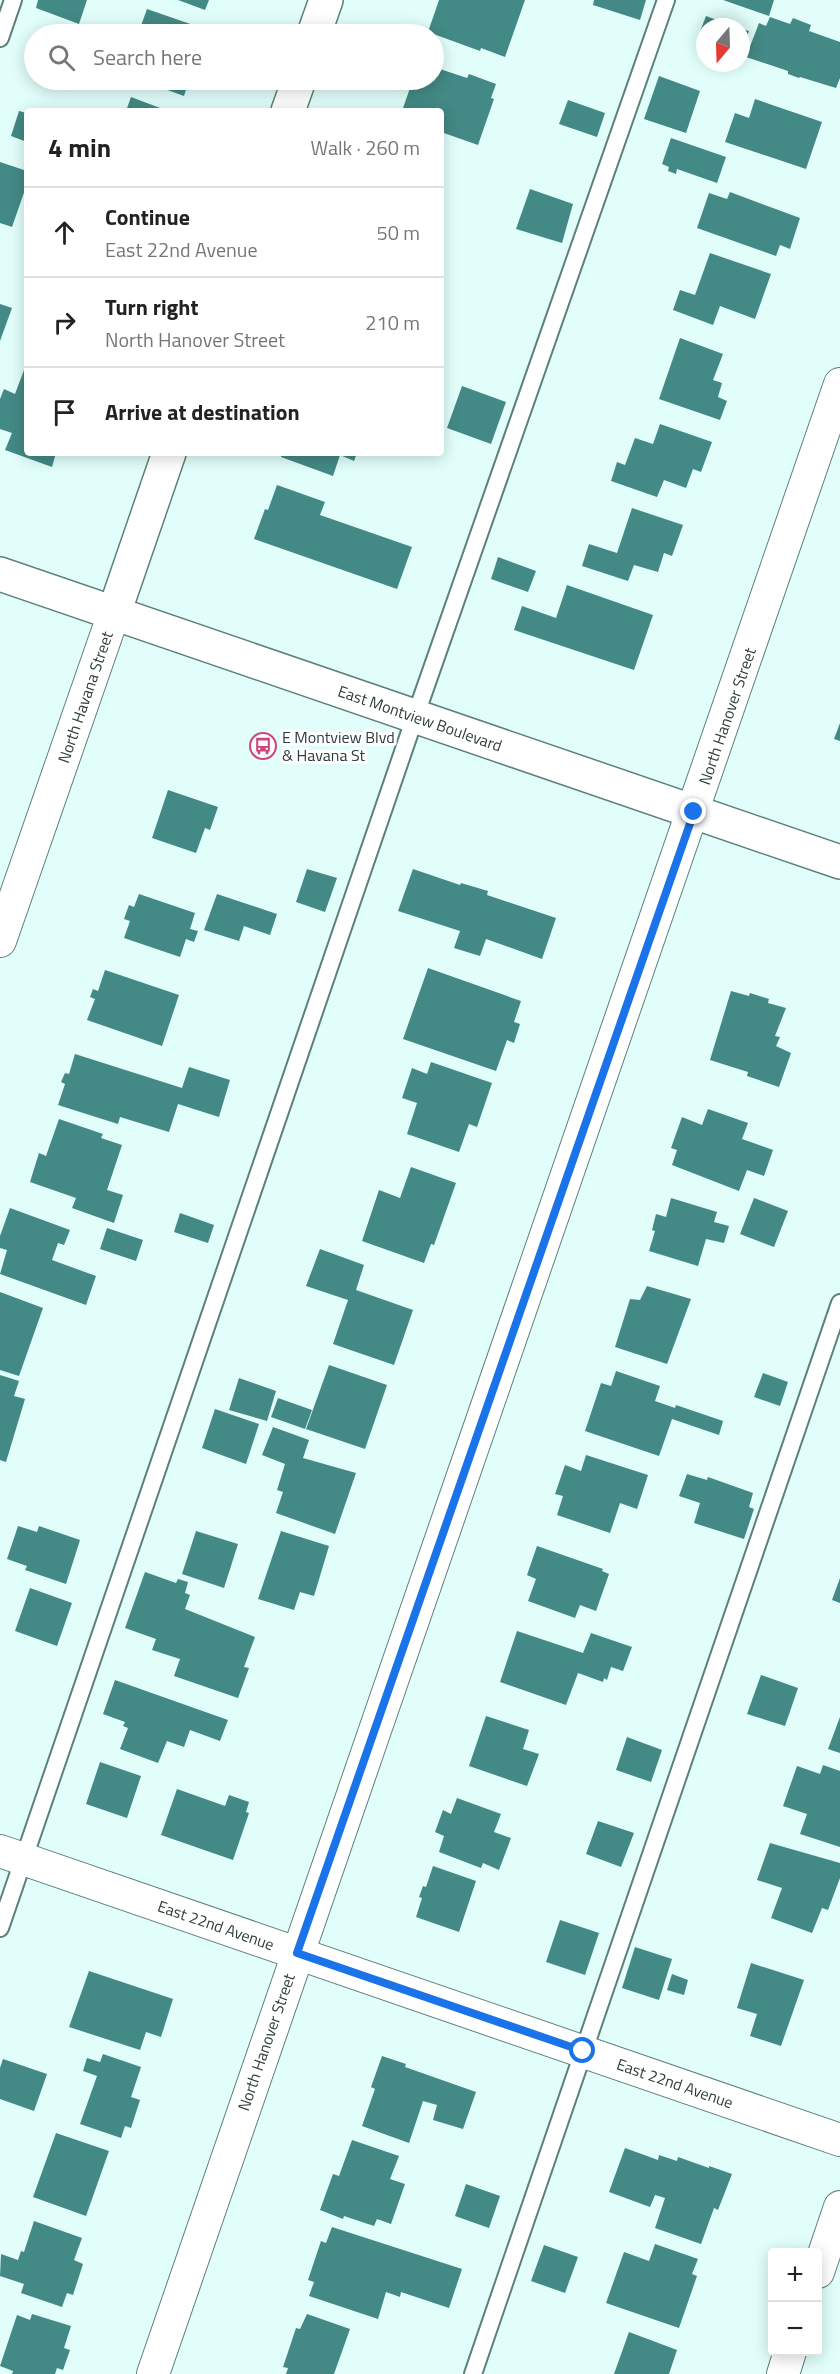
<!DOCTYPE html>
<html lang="en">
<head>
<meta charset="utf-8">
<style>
  :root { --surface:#fff; --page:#f2f2f2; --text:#222; --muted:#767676; --line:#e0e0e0 }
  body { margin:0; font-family:"Titillium Web",sans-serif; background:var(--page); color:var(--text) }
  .controls { position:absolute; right:18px; bottom:18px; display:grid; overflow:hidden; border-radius:6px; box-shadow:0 3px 15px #0003 }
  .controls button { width:54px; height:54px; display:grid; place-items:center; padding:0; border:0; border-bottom:2px solid var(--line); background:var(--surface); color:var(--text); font:30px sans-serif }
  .compass { position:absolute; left:696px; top:18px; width:54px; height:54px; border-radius:50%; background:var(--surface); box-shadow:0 3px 15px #0003; rotate:199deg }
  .stop { position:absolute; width:18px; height:18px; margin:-14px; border:4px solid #1a73e8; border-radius:50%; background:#fff }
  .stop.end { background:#1a73e8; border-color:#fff; box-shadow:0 2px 6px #0008 }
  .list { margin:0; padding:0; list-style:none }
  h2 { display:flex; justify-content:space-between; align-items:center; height:78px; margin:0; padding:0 24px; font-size:26px }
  h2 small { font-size:20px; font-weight:400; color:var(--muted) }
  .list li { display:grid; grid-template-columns:39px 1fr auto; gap:18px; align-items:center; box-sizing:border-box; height:90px; padding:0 24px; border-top:2px solid var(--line) }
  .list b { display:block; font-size:22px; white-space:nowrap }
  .list p { margin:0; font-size:20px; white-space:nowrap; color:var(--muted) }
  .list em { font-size:20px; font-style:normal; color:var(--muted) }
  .icon { flex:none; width:33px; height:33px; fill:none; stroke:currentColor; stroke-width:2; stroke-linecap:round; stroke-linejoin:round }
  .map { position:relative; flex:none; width:840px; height:2374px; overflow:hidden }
  .search { position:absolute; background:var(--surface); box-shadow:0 3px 15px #0003; left:24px; top:24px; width:420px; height:66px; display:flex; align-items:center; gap:15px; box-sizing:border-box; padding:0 21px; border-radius:33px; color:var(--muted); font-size:22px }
  .panel { position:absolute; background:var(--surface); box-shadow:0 3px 15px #0003; left:24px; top:108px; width:420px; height:348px; border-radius:6px }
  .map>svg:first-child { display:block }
  .building { fill:#438985 }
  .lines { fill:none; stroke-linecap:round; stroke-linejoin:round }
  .service-casing { stroke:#5e807d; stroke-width:20 }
  .minor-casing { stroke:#5e807d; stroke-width:34 }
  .tertiary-casing { stroke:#5e807d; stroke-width:36 }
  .secondary-casing { stroke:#5e807d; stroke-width:36 }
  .service { stroke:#fff; stroke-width:16 }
  .minor { stroke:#fff; stroke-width:32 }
  .tertiary { stroke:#fff; stroke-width:33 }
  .secondary { stroke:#fff; stroke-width:33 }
  .route { stroke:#1a73e8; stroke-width:8 }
  .labels { text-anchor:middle; stroke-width:6; stroke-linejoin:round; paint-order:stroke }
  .street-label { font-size:16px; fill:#2e3d3b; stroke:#fff }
  .poi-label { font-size:16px; fill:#2e3d3b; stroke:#fff; text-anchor:start }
</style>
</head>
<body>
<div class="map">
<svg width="840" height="2374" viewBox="0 0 840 2374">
  <rect width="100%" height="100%" fill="#e1fefb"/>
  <!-- building -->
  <g class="building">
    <polygon points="38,0 87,0 79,24 36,8"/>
    <polygon points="178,0 209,0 205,10"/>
    <polygon points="439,0 525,0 505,57 481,48 480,51 428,32"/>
    <polygon points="594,0 646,0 640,20 593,5"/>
    <polygon points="723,0 774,0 769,16"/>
    <polygon points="147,9 199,27 197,34 138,34"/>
    <polygon points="706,16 736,27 705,27 705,39 698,37"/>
    <polygon points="770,17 790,24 793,18 811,25 809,31 840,42 840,78 836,88 800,77 799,78 788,74 788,71 746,57 759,23 766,26"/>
    <polygon points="741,29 749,31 741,52"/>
    <polygon points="434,67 467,78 469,74 496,84 491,98 494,99 478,145 441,132 441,111 402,111 410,88 413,89 417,80 434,80"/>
    <polygon points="659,76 700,91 686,133 644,119"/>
    <polygon points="140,80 189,80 184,96"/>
    <polygon points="131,97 168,111 126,111"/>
    <polygon points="755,99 822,122 806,169 725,142 735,113 749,118"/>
    <polygon points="568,100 605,113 597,137 559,124"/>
    <polygon points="19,111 27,113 27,142 11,136"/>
    <polygon points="671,138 726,157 717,183 677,169 676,174 668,171 669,167 662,164"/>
    <polygon points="0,162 27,171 27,184 12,227 0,223"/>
    <polygon points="530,189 573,204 562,243 516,229"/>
    <polygon points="730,192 800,218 790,249 780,245 776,256 697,228 709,193 727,199"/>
    <polygon points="710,253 771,274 755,319 720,306 713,325 673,310 680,290 695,295"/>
    <polygon points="0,304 12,308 0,341"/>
    <polygon points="680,338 723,354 713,380 722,383 718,397 727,401 720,420 659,399"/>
    <polygon points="24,370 27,371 27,453 56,453 52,467 5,450 12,433 0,429 0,399 4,389 15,394"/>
    <polygon points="462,386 506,402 491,444 447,428"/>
    <polygon points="660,424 712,442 701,472 693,469 686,488 664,480 657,497 611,481 617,462 625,465 635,438 653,444"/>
    <polygon points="282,453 357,453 354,461 340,455 333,476 281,457"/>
    <polygon points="277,485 325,502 320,515 412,547 397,589 254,539 265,509 268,510"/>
    <polygon points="632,508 683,525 672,556 664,553 658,572 634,565 628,581 582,566 589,544 617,553"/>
    <polygon points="498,557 536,571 528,592 491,579"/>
    <polygon points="567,585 653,615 634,670 514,630 522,606 556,618"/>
    <polygon points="840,723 840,741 834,739"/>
    <polygon points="168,790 218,807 210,830 205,828 196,853 152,838"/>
    <polygon points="307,869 337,878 325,912 296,902"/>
    <polygon points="413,869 460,885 461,883 488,891 487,895 556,918 542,959 486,939 480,956 454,948 460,931 398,911"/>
    <polygon points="139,894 195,913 190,929 198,931 194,942 186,939 180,957 124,938 130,921 124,919 129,905 134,907"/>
    <polygon points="217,894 277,914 270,935 244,926 239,941 204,930"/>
    <polygon points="428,968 521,1001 514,1022 520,1024 514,1043 507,1040 496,1071 403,1039"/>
    <polygon points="105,970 179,995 162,1046 87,1020 95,999 90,997 93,989 98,991"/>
    <polygon points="731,991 749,996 750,993 769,999 768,1003 786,1008 775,1036 780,1037 776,1046 791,1053 779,1087 747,1076 748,1072 710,1060"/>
    <polygon points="75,1054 182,1088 189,1067 230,1080 219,1117 178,1104 169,1132 120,1117 118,1124 58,1105 65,1084 61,1082 65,1073 69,1074"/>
    <polygon points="431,1062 492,1083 477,1127 469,1124 459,1152 407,1134 417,1103 402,1098 412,1068 427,1074"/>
    <polygon points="708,1109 748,1123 742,1139 773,1150 764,1176 747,1170 739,1191 672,1165 677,1150 671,1148 682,1117 702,1125"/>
    <polygon points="59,1119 103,1134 101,1138 122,1145 107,1190 123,1195 114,1223 72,1208 76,1198 30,1182 39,1153 46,1156"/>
    <polygon points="411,1167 456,1183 434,1245 431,1244 424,1263 362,1241 379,1190 400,1198"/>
    <polygon points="671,1198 717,1212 714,1222 729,1226 724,1243 706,1239 698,1266 649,1251 655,1231 652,1230 656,1214 666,1217"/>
    <polygon points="754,1198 788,1211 774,1247 740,1234"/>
    <polygon points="10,1208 70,1230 64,1245 58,1243 52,1260 96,1276 86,1305 0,1274 7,1250 0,1248 0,1236"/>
    <polygon points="180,1213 214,1225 208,1243 174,1232"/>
    <polygon points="107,1228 143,1240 136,1261 100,1249"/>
    <polygon points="320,1249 364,1265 356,1290 413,1310 394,1365 333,1344 348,1300 306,1286"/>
    <polygon points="647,1286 691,1299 667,1364 615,1347 630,1299 640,1300"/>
    <polygon points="0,1292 43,1308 19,1376 0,1370"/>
    <polygon points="329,1365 387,1385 365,1449 306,1429"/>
    <polygon points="616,1371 660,1386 655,1401 675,1408 676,1405 723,1421 719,1435 672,1419 659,1456 585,1431 601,1383 611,1386"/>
    <polygon points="763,1373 788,1382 780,1406 754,1397"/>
    <polygon points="0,1375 19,1381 14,1396 25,1399 6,1462 0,1460"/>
    <polygon points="239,1378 276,1391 267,1421 229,1410"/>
    <polygon points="278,1398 312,1410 305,1429 271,1417"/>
    <polygon points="215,1409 259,1424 246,1464 202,1448"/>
    <polygon points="273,1427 309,1440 303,1458 356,1473 335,1534 276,1513 283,1492 277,1490 285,1464 262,1455"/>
    <polygon points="586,1455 648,1475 637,1509 620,1503 610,1533 557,1515 563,1496 555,1494 565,1465 581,1471"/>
    <polygon points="687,1474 707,1480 708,1477 753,1493 749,1507 754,1509 744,1539 694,1523 700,1503 679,1496"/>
    <polygon points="18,1526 37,1532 39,1526 80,1540 66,1584 25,1570 27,1566 7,1559"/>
    <polygon points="196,1531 238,1544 224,1588 182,1574"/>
    <polygon points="281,1531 329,1546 314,1596 300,1592 294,1610 258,1599"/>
    <polygon points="537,1546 603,1569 602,1571 609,1574 596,1611 580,1605 575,1618 528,1601 536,1579 527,1575"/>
    <polygon points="145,1572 176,1583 178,1579 188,1582 185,1593 190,1595 185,1609 255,1637 244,1667 249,1668 238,1698 174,1676 180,1659 152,1650 156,1639 125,1628"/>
    <polygon points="840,1578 840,1603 832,1600"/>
    <polygon points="30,1588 72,1603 57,1646 15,1631"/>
    <polygon points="517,1631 583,1653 591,1633 632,1647 623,1671 611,1667 607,1680 604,1678 603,1682 578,1673 566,1705 500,1682"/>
    <polygon points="761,1675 798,1688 785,1726 747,1714"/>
    <polygon points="115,1680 228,1720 220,1741 190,1730 184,1747 167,1741 158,1763 120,1749 128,1728 123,1726 125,1722 103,1714"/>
    <polygon points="486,1716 529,1730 523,1749 539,1754 527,1786 469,1766"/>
    <polygon points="840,1717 840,1753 828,1749"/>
    <polygon points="627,1737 662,1750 651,1782 616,1770"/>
    <polygon points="100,1762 141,1776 127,1818 86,1804"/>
    <polygon points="823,1765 840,1771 840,1847 800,1834 807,1814 783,1806 797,1766 820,1774"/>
    <polygon points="177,1789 225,1806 229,1795 249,1802 246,1812 249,1813 233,1860 161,1835"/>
    <polygon points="457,1798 501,1814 494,1832 511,1838 499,1870 483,1863 481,1868 439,1852 444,1836 435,1832 443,1810 451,1814"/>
    <polygon points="598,1821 634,1833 621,1867 586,1854"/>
    <polygon points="770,1843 840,1863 840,1878 828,1910 822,1908 812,1933 771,1918 782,1888 757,1880"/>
    <polygon points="433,1866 476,1881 459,1932 416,1917 422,1898 419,1897 423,1886 426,1887"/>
    <polygon points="560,1920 599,1933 585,1975 546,1962"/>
    <polygon points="635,1947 672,1959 659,2000 622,1988"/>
    <polygon points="751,1963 804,1980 781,2046 750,2036 757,2014 737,2008"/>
    <polygon points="89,1971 173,1999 161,2037 146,2032 140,2050 69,2027"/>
    <polygon points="672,1974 688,1980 684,1995 667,1990"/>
    <polygon points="103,2054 141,2067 131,2097 140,2100 131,2128 125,2126 121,2138 80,2124 97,2076 83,2071 87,2058 100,2062"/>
    <polygon points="382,2056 406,2064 405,2067 476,2092 463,2129 433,2120 437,2105 423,2101 409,2143 362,2126 375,2089 371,2087"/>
    <polygon points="3,2059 47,2074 34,2111 0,2099 0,2068"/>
    <polygon points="56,2133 109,2151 86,2216 33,2197"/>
    <polygon points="352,2140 399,2156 390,2179 405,2184 391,2224 377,2219 374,2226 344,2216 343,2219 320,2210 333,2174 339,2176"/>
    <polygon points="625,2148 658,2160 659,2155 677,2161 678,2157 709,2168 709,2166 732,2174 718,2210 714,2208 701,2244 655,2228 665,2198 655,2195 650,2207 609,2192"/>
    <polygon points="466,2184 500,2196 489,2228 455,2216"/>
    <polygon points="34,2221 82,2238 74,2260 83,2264 73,2295 67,2293 62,2307 21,2293 24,2284 0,2276 1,2254 18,2260 21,2251 24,2252"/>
    <polygon points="332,2227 462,2269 449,2308 401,2292 400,2297 386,2292 378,2319 309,2296 314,2282 308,2280 321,2241 326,2243"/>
    <polygon points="655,2244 698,2259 692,2274 697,2276 679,2328 606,2303 624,2252 649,2261"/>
    <polygon points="544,2245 578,2257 565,2293 531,2281"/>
    <polygon points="32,2314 71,2326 64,2348 70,2350 63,2370 57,2368 55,2374 12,2374 13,2371 0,2366 17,2315 30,2320"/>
    <polygon points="307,2314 350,2329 334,2374 286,2374 288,2368 283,2367 296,2328 300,2329"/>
    <polygon points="629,2332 677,2350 669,2374 614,2374"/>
  </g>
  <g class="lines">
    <defs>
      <g id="service">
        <polyline points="0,38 13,0"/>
        <polyline points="0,1928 415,717 666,0"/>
        <polyline points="473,2374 840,1303"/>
      </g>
      <g id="minor">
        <polyline points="0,941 114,613"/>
        <polyline points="0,1851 840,2140"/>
        <polyline points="818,2272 840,2207"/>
        <path d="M 153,2374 C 380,1710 614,1049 840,384"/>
        <polyline points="783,2374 790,2352"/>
      </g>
      <g id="tertiary">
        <polyline points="314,34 326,0"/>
        <polyline points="288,111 299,80"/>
        <polyline points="114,613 169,453"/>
      </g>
      <polyline id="secondary" points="0,574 840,862"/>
    </defs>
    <!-- service casing -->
    <use href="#service" class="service-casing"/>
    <!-- minor casing -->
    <use href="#minor" class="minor-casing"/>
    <!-- tertiary casing -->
    <use href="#tertiary" class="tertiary-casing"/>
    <!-- secondary casing -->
    <use href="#secondary" class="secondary-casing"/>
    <!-- service -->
    <use href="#service" class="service"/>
    <!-- minor -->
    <use href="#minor" class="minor"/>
    <!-- tertiary -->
    <use href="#tertiary" class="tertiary"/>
    <!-- secondary -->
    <use href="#secondary" class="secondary"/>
  </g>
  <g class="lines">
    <!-- route -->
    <polyline class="route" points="583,2051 297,1953 694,812"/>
  </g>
  <!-- icons -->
  <defs>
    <symbol id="bus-ring" viewBox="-11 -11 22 22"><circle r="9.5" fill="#fff" stroke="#ce447c" stroke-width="1.5"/><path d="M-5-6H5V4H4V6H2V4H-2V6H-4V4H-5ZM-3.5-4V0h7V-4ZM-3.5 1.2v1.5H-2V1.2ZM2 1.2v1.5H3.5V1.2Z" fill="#ce447c"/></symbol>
  </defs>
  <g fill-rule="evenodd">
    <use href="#bus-ring" x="248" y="731" width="30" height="30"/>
  </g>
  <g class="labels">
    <!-- street labels -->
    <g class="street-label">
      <text transform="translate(85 697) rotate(-71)" y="6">North Havana Street</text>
      <text transform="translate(727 716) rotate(-71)" y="6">North Hanover Street</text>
      <text transform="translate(420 718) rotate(19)" y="6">East Montview Boulevard</text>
      <text transform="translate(216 1925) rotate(19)" y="6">East 22nd Avenue</text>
      <text transform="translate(266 2042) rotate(-71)" y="6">North Hanover Street</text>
      <text transform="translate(675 2083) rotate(19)" y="6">East 22nd Avenue</text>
    </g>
    <!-- poi labels -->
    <g class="poi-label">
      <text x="282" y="743">E Montview Blvd<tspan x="282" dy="18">&amp; Havana St</tspan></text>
    </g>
  </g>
</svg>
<div class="controls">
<button>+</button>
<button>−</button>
</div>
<svg class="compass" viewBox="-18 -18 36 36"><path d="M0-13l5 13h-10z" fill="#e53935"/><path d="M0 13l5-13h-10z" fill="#767676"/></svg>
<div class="stop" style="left:583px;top:2051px"></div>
<div class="stop end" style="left:694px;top:812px"></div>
<div class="search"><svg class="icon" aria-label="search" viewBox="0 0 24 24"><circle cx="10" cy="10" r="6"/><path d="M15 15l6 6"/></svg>Search here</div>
<section class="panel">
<h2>4 min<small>Walk · 260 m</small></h2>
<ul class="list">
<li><svg class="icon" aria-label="ahead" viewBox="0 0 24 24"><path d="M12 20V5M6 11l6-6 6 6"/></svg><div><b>Continue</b><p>East 22nd Avenue</p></div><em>50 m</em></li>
<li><svg class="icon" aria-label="right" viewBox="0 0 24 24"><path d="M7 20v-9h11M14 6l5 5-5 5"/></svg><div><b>Turn right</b><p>North Hanover Street</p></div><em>210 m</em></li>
<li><svg class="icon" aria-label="arrive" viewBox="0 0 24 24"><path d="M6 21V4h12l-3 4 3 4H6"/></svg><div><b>Arrive at destination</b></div></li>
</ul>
</section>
</div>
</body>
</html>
